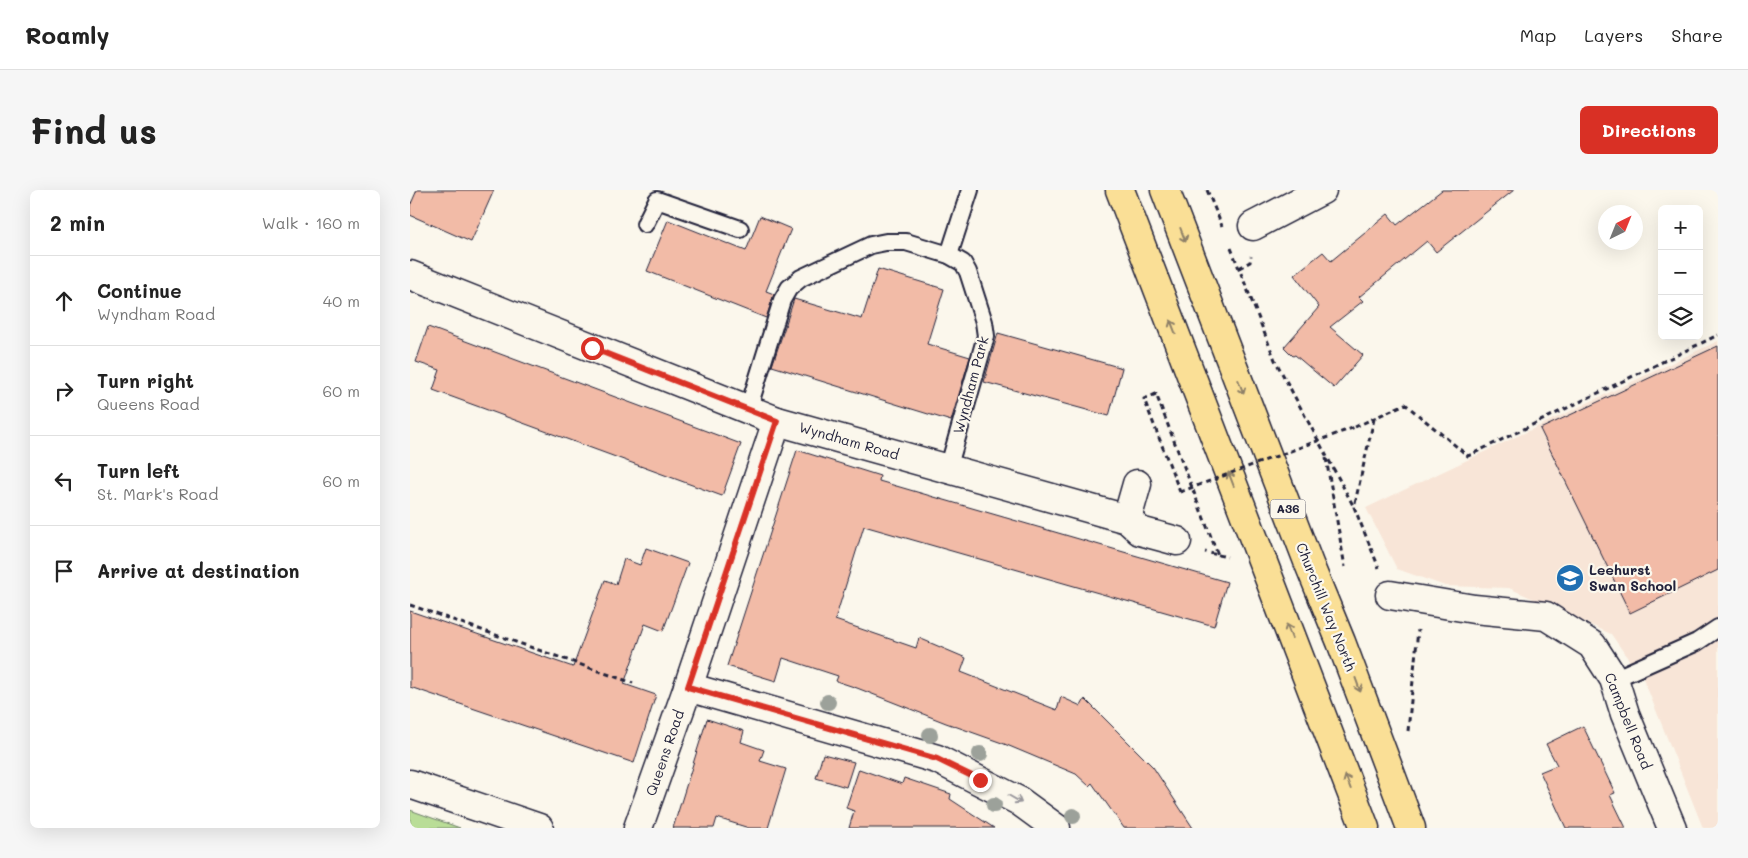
<!DOCTYPE html>
<html lang="en">
<head>
<meta charset="utf-8">
<style>
  :root { --surface:#fff; --page:#f6f6f6; --text:#222; --muted:#767676; --line:#e0e0e0; --accent:#d93025 }
  body { margin:0; font-family:Mali,sans-serif; background:var(--page); color:var(--text) }
  .controls { position:absolute; right:15px; top:15px; display:grid; overflow:hidden; border-radius:8px; box-shadow:0 5px 20px #0002 }
  .controls button { width:45px; height:45px; display:grid; place-items:center; padding:0; border:0; border-bottom:1px solid var(--line); background:var(--surface); color:var(--text); font:25px sans-serif }
  .compass { position:absolute; left:1188px; top:15px; width:45px; height:45px; border-radius:50%; background:var(--surface); box-shadow:0 5px 20px #0002; rotate:43deg }
  .stop { position:absolute; width:15px; height:15px; margin:-11px; border:4px solid #d93025; border-radius:50%; background:#fff }
  .stop.end { background:#d93025; border-color:#fff; box-shadow:0 1px 5px #0008 }
  .list { margin:0; padding:0; list-style:none }
  h2 { display:flex; justify-content:space-between; align-items:center; height:65px; margin:0; padding:0 20px; font-size:21px }
  h2 small { font-size:16px; font-weight:400; color:var(--muted) }
  .list li { display:grid; grid-template-columns:32px 1fr auto; gap:15px; align-items:center; box-sizing:border-box; height:90px; padding:0 20px; border-top:1px solid var(--line) }
  .list b { display:block; font-size:19px; white-space:nowrap }
  .list p { margin:0; font-size:16px; white-space:nowrap; color:var(--muted) }
  .list em { font-size:16px; font-style:normal; color:var(--muted) }
  .icon { flex:none; width:28px; height:28px; fill:none; stroke:currentColor; stroke-width:2; stroke-linecap:round; stroke-linejoin:round }
  .map { position:relative; flex:none; width:1308px; height:638px; overflow:hidden; border-radius:8px }
  header { display:flex; align-items:center; gap:30px; box-sizing:border-box; height:70px; padding:0 25px; background:var(--surface); border-bottom:1px solid var(--line) }
  header strong { font-size:24px }
  nav { display:flex; gap:28px; margin-inline-start:auto; font-size:18px }
  .intro { display:flex; align-items:center; justify-content:space-between; box-sizing:border-box; height:120px; padding:0 30px }
  h1 { margin:0; font-size:35px }
  .button { padding:12px 22px; border-radius:8px; background:var(--accent); color:#fff; font-size:18px; font-weight:700 }
  main { display:flex; gap:30px; padding:0 30px }
  aside { flex:1; background:var(--surface); border-radius:8px; box-shadow:0 5px 20px #0002 }
  .map>svg:first-child { display:block }
  .built { fill:#f8e5d7 }
  .green { fill:#b9dd97; stroke:#6e8069 }
  .building { fill:#f2bba7; stroke:#22223b }
  .lines { fill:none; stroke-linecap:round; stroke-linejoin:round }
  .lane-casing { stroke:#22223b; stroke-width:20 }
  .street-casing { stroke:#22223b; stroke-width:31 }
  .highway-casing { stroke:#22223b; stroke-width:31 }
  .path { stroke:#22223b; stroke-width:3; stroke-dasharray:5 4; stroke-linecap:butt }
  .lane { stroke:#fbf7ec; stroke-width:16 }
  .street { stroke:#fbf7ec; stroke-width:28 }
  .highway { stroke:#fadf96; stroke-width:28 }
  .path-bridge { stroke:#22223b; stroke-width:3; stroke-dasharray:5 4; stroke-linecap:butt }
  .tree { fill:#9ca19a }
  .oneway { stroke:#8e8068 }
  .oneway2 { stroke:#99979c }
  .route { stroke:#d93025; stroke-width:6 }
  .labels { text-anchor:middle; stroke-width:4.5; stroke-linejoin:round; paint-order:stroke }
  .shield { fill:#fbf7ec; stroke:#636270; stroke-width:1 }
  .shield-label { font-size:12px; font-weight:bold; fill:#22223b }
  .street-label { font-size:14px; fill:#22223b; stroke:#fbf7ec }
  .poi-label { font-size:14px; font-weight:bold; fill:#22223b; stroke:#fbf7ec; text-anchor:start }
</style>
</head>
<body>
<header>
<strong>Roamly</strong>
<nav><a>Map</a><a>Layers</a><a>Share</a></nav>
</header>
<div class="intro"><h1>Find us</h1><a class="button">Directions</a></div>
<main>
<aside>
<h2>2 min<small>Walk · 160 m</small></h2>
<ul class="list">
<li><svg class="icon" aria-label="ahead" viewBox="0 0 24 24"><path d="M12 20V5M6 11l6-6 6 6"/></svg><div><b>Continue</b><p>Wyndham Road</p></div><em>40 m</em></li>
<li><svg class="icon" aria-label="right" viewBox="0 0 24 24"><path d="M7 20v-9h11M14 6l5 5-5 5"/></svg><div><b>Turn right</b><p>Queens Road</p></div><em>60 m</em></li>
<li><svg class="icon" aria-label="left" viewBox="0 0 24 24"><path d="M17 20v-9H6M10 6l-5 5 5 5"/></svg><div><b>Turn left</b><p>St. Mark's Road</p></div><em>60 m</em></li>
<li><svg class="icon" aria-label="arrive" viewBox="0 0 24 24"><path d="M6 21V4h12l-3 4 3 4H6"/></svg><div><b>Arrive at destination</b></div></li>
</ul>
</aside>
<div class="map">
<svg width="1308" height="638" viewBox="0 0 1308 638">
  <rect width="100%" height="100%" fill="#fbf7ec"/>
  <filter id="ink" filterUnits="userSpaceOnUse"><feTurbulence type="fractalNoise" baseFrequency=".02" numOctaves="2"/><feDisplacementMap in="SourceGraphic" scale="10" xChannelSelector="R" yChannelSelector="G"/><feConvolveMatrix kernelMatrix="1 2 1 2 8 2 1 2 1" color-interpolation-filters="sRGB"/></filter>
  <g filter="url(#ink)">
    <!-- built -->
    <polygon class="built" points="1308,151 1308,638 1293,638 1228,475 1224,477 1201,444 1099,398 1035,396 987,379 956,318"/>
    <!-- green -->
    <polygon class="green" points="0,620 50,638 0,638"/>
    <!-- building -->
    <g class="building">
      <polygon points="7,0 84,0 61,52 0,25 0,16"/>
      <polygon points="1032,0 1104,0 1026,62 1017,51 949,107 953,111 920,137 953,165 924,198 885,165 883,166 874,157 909,117 884,85 913,62 921,71 978,24 987,35"/>
      <polygon points="350,26 381,39 356,101 364,104 356,128 237,81 258,30 336,61"/>
      <polygon points="468,79 534,99 517,154 560,167 541,231 362,176 384,109 452,129"/>
      <polygon points="18,137 331,254 312,306 23,200 30,180 6,172"/>
      <polygon points="588,143 712,178 699,226 574,192"/>
      <polygon points="1308,156 1308,380 1220,423 1130,239"/>
      <polygon points="387,260 470,286 469,291 817,392 804,436 454,336 425,430 506,458 509,448 556,468 551,482 647,520 651,507 671,516 675,509 743,577 783,638 714,638 682,593 679,596 666,584 592,553 536,533 447,498 426,491 428,486 373,468 366,491 317,476"/>
      <polygon points="236,358 278,373 253,441 235,434 214,494 246,505 224,573 0,497 0,421 163,477 195,390 206,394 214,369 230,375"/>
      <polygon points="297,529 334,541 331,552 354,560 350,571 376,579 358,638 339,638 307,628 304,638 263,638"/>
      <polygon points="1173,536 1205,603 1200,605 1216,638 1156,638 1130,582 1147,575 1136,554"/>
      <polygon points="413,564 444,572 436,597 406,588"/>
      <polygon points="449,579 492,594 494,588 541,604 540,609 584,638 439,638 444,621 436,618"/>
    </g>
    <g class="lines">
      <defs>
        <g id="lane">
          <polyline points="235,34 247,10 330,39"/>
          <polyline points="539,65 560,0"/>
          <polyline points="338,220 372,110 379,98 391,88 461,55 476,52 496,52 539,65 553,73 558,82 574,132 576,146 538,279"/>
          <polyline points="1204,489 1287,452 1308,438"/>
        </g>
        <g id="street">
          <polyline points="843,36 912,0"/>
          <polyline points="0,85 367,231 717,329 730,341 767,351"/>
          <polyline points="717,329 727,294"/>
          <polyline points="980,405 1064,419 1136,426 1182,455 1204,489 1215,524 1262,638"/>
          <polyline points="278,497 527,569 609,611 646,638"/>
          <polyline points="0,594 129,638"/>
          <polyline points="228,638 278,497 367,231"/>
        </g>
        <g id="highway">
          <polyline points="710,0 955,638"/>
          <polyline points="755,0 899,374 931,452 1001,638"/>
        </g>
      </defs>
      <!-- lane casing -->
      <use href="#lane" class="lane-casing"/>
      <!-- street casing -->
      <use href="#street" class="street-casing"/>
      <!-- highway casing -->
      <use href="#highway" class="highway-casing"/>
      <!-- path -->
      <g class="path">
        <polyline points="797,0 812,36"/>
        <polyline points="821,58 865,170 944,317"/>
        <polyline points="829,78 840,72 841,66"/>
        <polyline points="964,229 944,317 969,378"/>
        <polyline points="945,237 995,214 1058,266 1308,145"/>
        <polyline points="916,268 935,377"/>
        <polyline points="770,302 734,209 746,204 808,365 795,362"/>
        <polyline points="808,365 817,367"/>
        <polyline points="0,415 223,493"/>
        <polyline points="998,541 1008,440"/>
      </g>
      <!-- lane -->
      <use href="#lane" class="lane"/>
      <!-- street -->
      <use href="#street" class="street"/>
      <!-- highway -->
      <use href="#highway" class="highway"/>
      <!-- path-bridge -->
      <polyline class="path-bridge" points="770,302 945,237"/>
    </g>
    <!-- trees -->
    <g class="tree">
      <circle cx="418" cy="512" r="8"/>
      <circle cx="520" cy="545" r="8"/>
      <circle cx="570" cy="564" r="8"/>
      <circle cx="584" cy="615" r="8"/>
      <circle cx="663" cy="626" r="8"/>
    </g>
    <!-- one-way arrows -->
    <defs><path id="oneway-shaft" d="M-6 0H5M1.5-3L5.5 0L1.5 3" fill="none" stroke-width="1.6" stroke-linecap="round" stroke-linejoin="round" transform="scale(1.25)"/></defs>
    <g class="oneway">
      <use href="#oneway-shaft" transform="translate(773 45) rotate(69)"/>
      <use href="#oneway-shaft" transform="translate(763 137) rotate(-111)"/>
      <use href="#oneway-shaft" transform="translate(831 197) rotate(69)"/>
      <use href="#oneway-shaft" transform="translate(821 289) rotate(-111)"/>
      <use href="#oneway-shaft" transform="translate(879 441) rotate(-111)"/>
      <use href="#oneway-shaft" transform="translate(948 495) rotate(70)"/>
      <use href="#oneway-shaft" transform="translate(938 592) rotate(-111)"/>
    </g>
    <use class="oneway2" href="#oneway-shaft" transform="translate(605 609) rotate(30)"/>
  </g>
  <g class="lines" filter="url(#ink)">
    <!-- route -->
    <polyline class="route" points="182,158 367,231 278,497 527,569 570,590"/>
  </g>
  <!-- icons -->
  <defs>
    <symbol id="school-disc" viewBox="-11 -11 22 22"><circle r="9.5" fill="#1f6fb2" stroke="#fbf7ec"/><path d="M0-5L7-2L0 1L-7-2ZM-4 1L0 2.5L4 1V4Q0 6-4 4Z" fill="#fff"/></symbol>
  </defs>
  <g fill-rule="evenodd">
    <use href="#school-disc" x="1144" y="372" width="32" height="32"/>
  </g>
  <g class="labels">
    <!-- shield labels -->
    <rect class="shield" x="860.5" y="309.5" width="35" height="19" rx="4"/>
    <g class="shield-label">
      <text x="878" y="323">A36</text>
    </g>
    <!-- street labels -->
    <g class="street-label">
      <text transform="translate(561 195) rotate(-75)" y="5">Wyndham Park</text>
      <text transform="translate(439 251) rotate(16)" y="5">Wyndham Road</text>
      <text transform="translate(916 417) rotate(68)" y="5">Churchill Way North</text>
      <text transform="translate(1218 531) rotate(68)" y="5">Campbell Road</text>
      <text transform="translate(255 563) rotate(-71)" y="5">Queens Road</text>
    </g>
    <!-- poi labels -->
    <g class="poi-label">
      <text x="1179" y="385">Leehurst<tspan x="1179" dy="16">Swan School</tspan></text>
    </g>
  </g>
</svg>
<div class="controls">
<button>+</button>
<button>−</button>
<button><svg class="icon" aria-label="layers" viewBox="0 0 24 24"><path d="M12 4l9 5-9 5-9-5zM3 14l9 5 9-5"/></svg></button>
</div>
<svg class="compass" viewBox="-18 -18 36 36"><path d="M0-13l5 13h-10z" fill="#e53935"/><path d="M0 13l5-13h-10z" fill="#767676"/></svg>
<div class="stop" style="left:182px;top:158px"></div>
<div class="stop end" style="left:570px;top:590px"></div>
</div>
</main>
</body>
</html>
